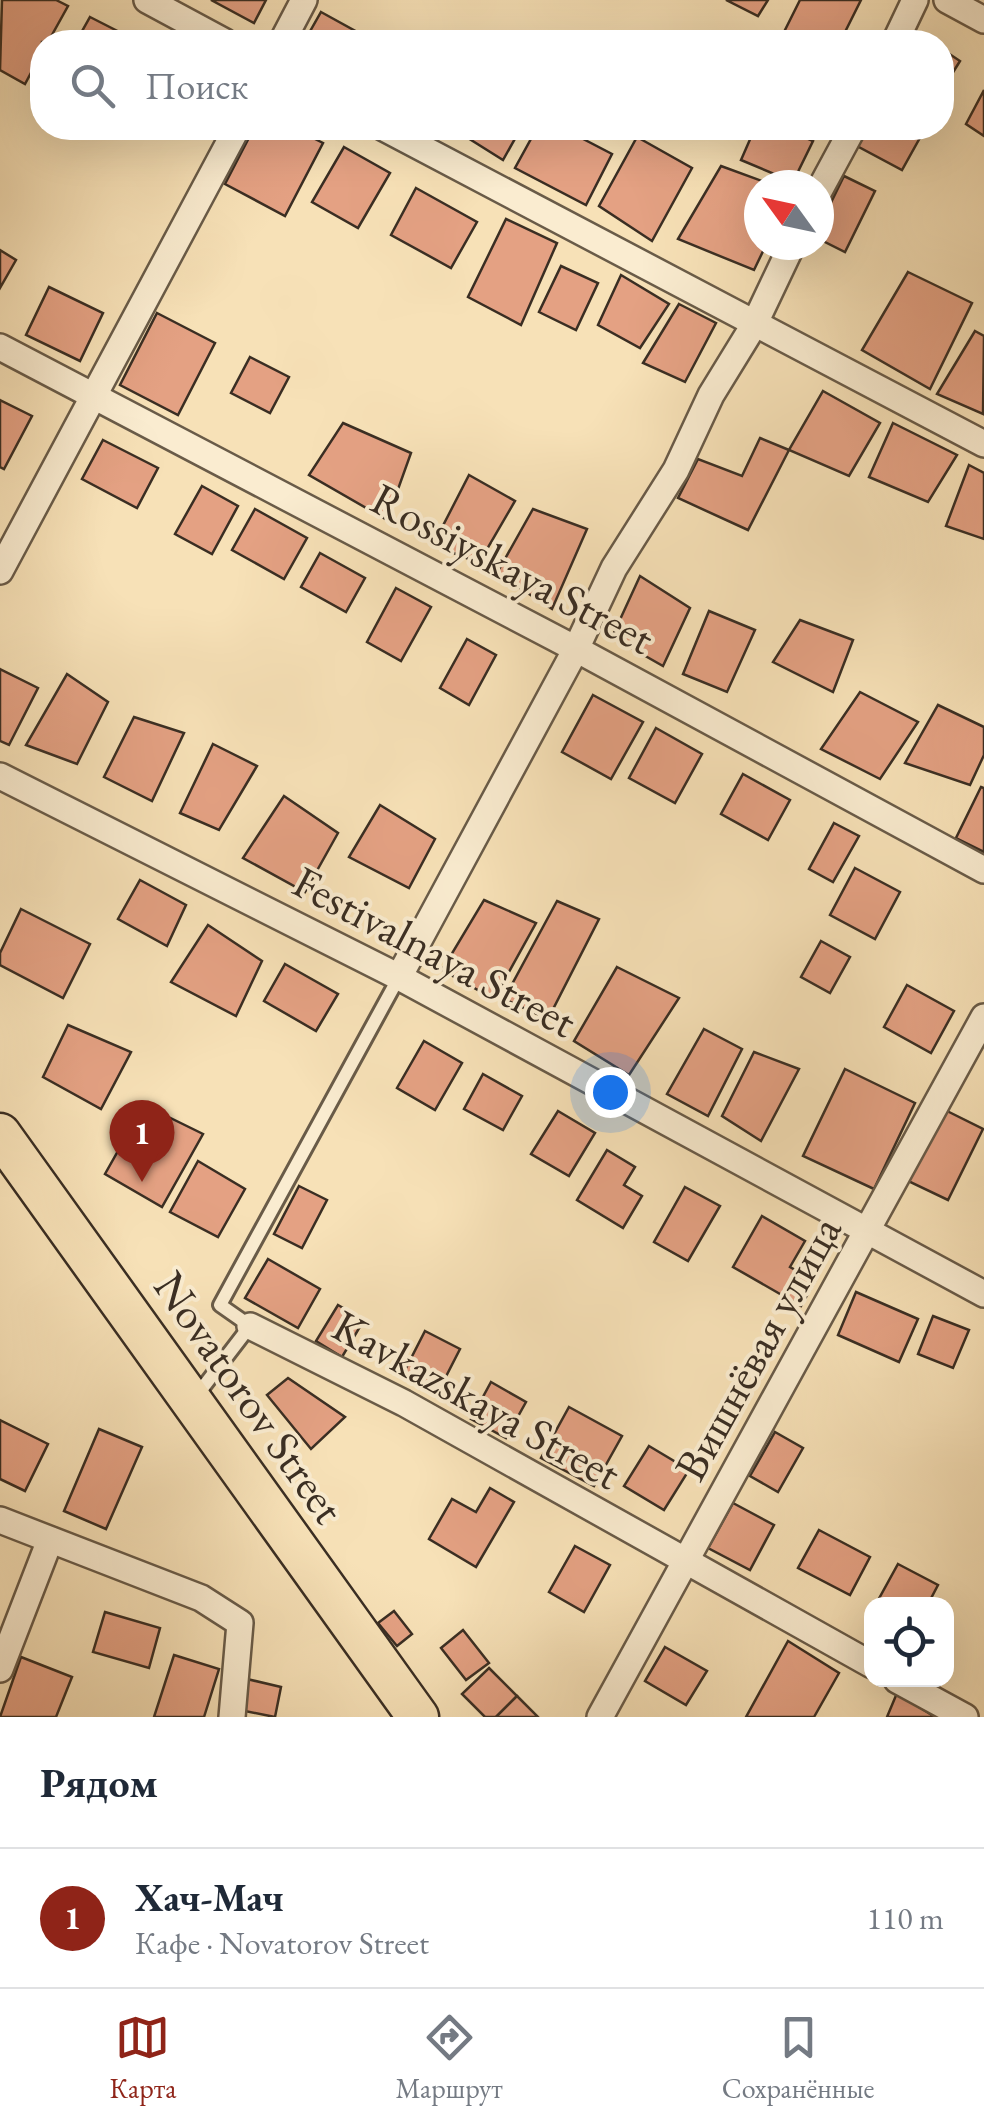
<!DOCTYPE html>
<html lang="ru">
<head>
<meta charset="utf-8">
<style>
  :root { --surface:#fff; --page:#f6f6f7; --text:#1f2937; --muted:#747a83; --line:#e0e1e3; --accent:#8f2418 }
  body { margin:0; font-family:"EB Garamond",serif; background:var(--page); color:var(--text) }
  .controls { position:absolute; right:30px; bottom:30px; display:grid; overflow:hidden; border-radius:20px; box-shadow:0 10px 40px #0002 }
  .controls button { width:90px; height:90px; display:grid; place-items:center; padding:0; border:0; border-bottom:2px solid var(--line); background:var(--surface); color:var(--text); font:50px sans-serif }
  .compass { position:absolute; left:744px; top:170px; width:90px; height:90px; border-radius:50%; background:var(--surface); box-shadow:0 10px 40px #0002; rotate:303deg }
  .you { position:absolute; left:610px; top:1092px; width:35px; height:35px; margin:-25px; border:8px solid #fff; border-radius:50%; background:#1a73e8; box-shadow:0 0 0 15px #1a73e833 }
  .badge { display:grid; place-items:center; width:65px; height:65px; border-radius:50%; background:var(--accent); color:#fff; font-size:32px; font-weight:700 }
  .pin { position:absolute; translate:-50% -82px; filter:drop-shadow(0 2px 5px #0008) }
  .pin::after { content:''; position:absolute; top:52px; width:35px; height:30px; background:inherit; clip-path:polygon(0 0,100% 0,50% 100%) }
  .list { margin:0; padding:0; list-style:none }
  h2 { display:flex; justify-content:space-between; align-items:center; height:130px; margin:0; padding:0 40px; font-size:42px }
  h2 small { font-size:32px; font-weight:400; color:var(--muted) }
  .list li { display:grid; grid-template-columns:65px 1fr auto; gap:30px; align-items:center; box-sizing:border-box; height:140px; padding:0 40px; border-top:2px solid var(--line) }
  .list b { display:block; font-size:38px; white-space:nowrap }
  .list p { margin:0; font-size:32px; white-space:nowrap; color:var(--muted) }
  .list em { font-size:32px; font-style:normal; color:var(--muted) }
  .icon { flex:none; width:55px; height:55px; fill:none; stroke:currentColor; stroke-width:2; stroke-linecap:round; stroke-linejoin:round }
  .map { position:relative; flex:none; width:984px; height:1717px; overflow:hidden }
  .search { position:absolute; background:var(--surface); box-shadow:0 10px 40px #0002; left:30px; right:30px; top:30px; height:110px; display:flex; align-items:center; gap:25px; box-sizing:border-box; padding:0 35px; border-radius:40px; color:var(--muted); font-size:38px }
  .sheet { height:270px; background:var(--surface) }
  nav { display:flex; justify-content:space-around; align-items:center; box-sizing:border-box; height:140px; border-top:2px solid var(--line); background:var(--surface); font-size:28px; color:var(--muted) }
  nav a { display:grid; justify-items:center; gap:5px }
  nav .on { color:var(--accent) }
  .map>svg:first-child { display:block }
  .building { fill:#e4a183; stroke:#3a2e23; stroke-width:2.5 }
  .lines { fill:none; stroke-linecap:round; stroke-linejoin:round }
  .service-casing { stroke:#695b48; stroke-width:18 }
  .minor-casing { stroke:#695b48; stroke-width:30 }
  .primary-casing { stroke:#3a2e23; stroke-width:45 }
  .service { stroke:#faecd0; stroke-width:12 }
  .minor { stroke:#faecd0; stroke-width:25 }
  .primary { stroke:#f7e1b7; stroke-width:40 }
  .labels { text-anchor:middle; stroke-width:8; stroke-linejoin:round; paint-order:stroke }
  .street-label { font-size:45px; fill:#3a2e23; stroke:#faecd0 }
</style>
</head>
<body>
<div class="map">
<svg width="984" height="1717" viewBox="0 0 984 1717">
  <rect width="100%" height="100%" fill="#f7e1b7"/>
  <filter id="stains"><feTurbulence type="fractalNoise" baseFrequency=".002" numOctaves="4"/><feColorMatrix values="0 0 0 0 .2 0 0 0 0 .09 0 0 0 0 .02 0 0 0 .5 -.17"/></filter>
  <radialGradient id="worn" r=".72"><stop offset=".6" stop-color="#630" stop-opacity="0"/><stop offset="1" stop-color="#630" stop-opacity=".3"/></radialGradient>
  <!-- building -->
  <g class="building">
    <polygon points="2,0 56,0 68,6 48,42 42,42 42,52 25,84 0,70"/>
    <polygon points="211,0 266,0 254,23"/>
    <polygon points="726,0 768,0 758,16"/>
    <polygon points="800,0 861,0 840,42 792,42 782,36"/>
    <polygon points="321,12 368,38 365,42 304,42"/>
    <polygon points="90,17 133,39 131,42 76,42"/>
    <polygon points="942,49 960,61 942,90"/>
    <polygon points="984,90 984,136 966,124"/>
    <polygon points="254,128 293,128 323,143 285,216 225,184"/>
    <polygon points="452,128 521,128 503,160"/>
    <polygon points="537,128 562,128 612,154 586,205 515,168"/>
    <polygon points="755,128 784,128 813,141 793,182 741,160"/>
    <polygon points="867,128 909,128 922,134 902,170 857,146"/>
    <polygon points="637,137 692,168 652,241 599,206"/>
    <polygon points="344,147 390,173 358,228 312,202"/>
    <polygon points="721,166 773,185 759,185 759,245 766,245 754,270 678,239"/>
    <polygon points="844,176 875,191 845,252 819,239 819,227"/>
    <polygon points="416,188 477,222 451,268 391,235"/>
    <polygon points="506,219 557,243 521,325 468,297"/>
    <polygon points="0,250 16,260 0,288"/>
    <polygon points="561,266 598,283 576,330 539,312"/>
    <polygon points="908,272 972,303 930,389 862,350"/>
    <polygon points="621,275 669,304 640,348 598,325"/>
    <polygon points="49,287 103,313 80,361 26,335"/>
    <polygon points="679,304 716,323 685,382 643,363"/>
    <polygon points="157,313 215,343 178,415 120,385"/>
    <polygon points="975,331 984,336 983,414 937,394"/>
    <polygon points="250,357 289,377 270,413 231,393"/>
    <polygon points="823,391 880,423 849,476 789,450"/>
    <polygon points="0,400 32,416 4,469 0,467"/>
    <polygon points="343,423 411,453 387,520 309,475"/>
    <polygon points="893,423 957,455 928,502 869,477"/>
    <polygon points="760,438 789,450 748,530 678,498 698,459 742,476"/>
    <polygon points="103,440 158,468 137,508 82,479"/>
    <polygon points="969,465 984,473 984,539 946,526"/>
    <polygon points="469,475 515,501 479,563 433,545"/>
    <polygon points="202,486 238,506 212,554 175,534"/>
    <polygon points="255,509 307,538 284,579 232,550"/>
    <polygon points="533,509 587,529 552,609 497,573"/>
    <polygon points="320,553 365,578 346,612 301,587"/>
    <polygon points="640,576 690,608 663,666 612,637"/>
    <polygon points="396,588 431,607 401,661 367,642"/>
    <polygon points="709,611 755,630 727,692 683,674"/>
    <polygon points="800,620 853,640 833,692 773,662"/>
    <polygon points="467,639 496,655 469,705 440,688"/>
    <polygon points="0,669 38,688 9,745 0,741"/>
    <polygon points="67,674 108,702 77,764 26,745"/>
    <polygon points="860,692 918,722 880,779 821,749"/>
    <polygon points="593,695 643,722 611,779 562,752"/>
    <polygon points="938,705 984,727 984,755 970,785 905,763"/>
    <polygon points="134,717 184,733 152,801 104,777"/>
    <polygon points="656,728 702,754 675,803 629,778"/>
    <polygon points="213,744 257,766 219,830 180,813"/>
    <polygon points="743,774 790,800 768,840 721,814"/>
    <polygon points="981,787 984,788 984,852 956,838"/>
    <polygon points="284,796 338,833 305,892 243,858"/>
    <polygon points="380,805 435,839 409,888 349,857"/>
    <polygon points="834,823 859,836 833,882 809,869"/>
    <polygon points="855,868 900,892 875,939 830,915"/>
    <polygon points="140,880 186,905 167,946 118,919"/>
    <polygon points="484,900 536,923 494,999 442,970"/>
    <polygon points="557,901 599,919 548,1019 504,999"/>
    <polygon points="21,909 90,944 63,998 0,965 0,953"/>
    <polygon points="208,925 262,961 236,1016 171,982"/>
    <polygon points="821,941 850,957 830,993 801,977"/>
    <polygon points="285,964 338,994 316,1031 264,1001"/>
    <polygon points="617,967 679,998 629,1075 574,1041"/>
    <polygon points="907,985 954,1011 931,1053 884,1027"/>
    <polygon points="68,1025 131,1052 101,1109 43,1077"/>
    <polygon points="704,1029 742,1049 708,1116 667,1094"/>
    <polygon points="424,1041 462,1063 435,1110 397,1088"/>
    <polygon points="754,1052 799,1069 761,1141 722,1116"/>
    <polygon points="845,1069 915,1103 874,1189 803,1156"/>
    <polygon points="483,1074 522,1096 503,1130 464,1109"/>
    <polygon points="144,1105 203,1134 162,1207 105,1174"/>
    <polygon points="943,1109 983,1129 948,1200 908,1181"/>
    <polygon points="558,1111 595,1133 569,1176 531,1154"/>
    <polygon points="607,1150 635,1167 624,1185 642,1196 623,1228 577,1200"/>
    <polygon points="198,1161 245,1189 218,1237 170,1212"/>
    <polygon points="299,1186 327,1200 302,1248 274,1234"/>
    <polygon points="685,1187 720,1206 688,1261 654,1242"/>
    <polygon points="762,1216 805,1241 790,1267 815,1281 801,1306 733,1267"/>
    <polygon points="268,1259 320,1289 298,1328 245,1298"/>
    <polygon points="856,1292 918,1319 899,1362 838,1335"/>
    <polygon points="338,1305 364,1320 342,1357 316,1341"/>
    <polygon points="933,1316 969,1330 953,1368 918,1354"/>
    <polygon points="425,1331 460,1349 438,1392 403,1374"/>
    <polygon points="288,1378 345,1417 311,1449 267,1395"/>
    <polygon points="491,1382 526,1402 506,1438 471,1419"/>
    <polygon points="569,1407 622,1436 594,1486 541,1458"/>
    <polygon points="0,1420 48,1444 25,1491 0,1479"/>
    <polygon points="99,1429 142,1447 106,1529 64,1511"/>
    <polygon points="775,1432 803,1448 778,1492 750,1476"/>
    <polygon points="649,1446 689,1470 664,1510 624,1486"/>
    <polygon points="490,1488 514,1502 476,1567 429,1539 452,1499 476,1512"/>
    <polygon points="733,1503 774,1525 750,1570 708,1548"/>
    <polygon points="819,1530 870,1557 850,1595 798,1568"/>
    <polygon points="575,1546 610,1565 584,1612 549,1592"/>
    <polygon points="898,1564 938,1585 928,1604 876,1604"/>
    <polygon points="394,1611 412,1634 397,1646 378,1623"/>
    <polygon points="105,1612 160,1628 149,1668 93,1652"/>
    <polygon points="463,1630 489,1663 466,1680 441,1648"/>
    <polygon points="788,1641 839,1673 814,1717 746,1717"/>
    <polygon points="665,1647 707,1671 686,1705 645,1681"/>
    <polygon points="174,1655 219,1669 204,1717 154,1717"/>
    <polygon points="21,1657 72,1677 56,1717 0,1717"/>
    <polygon points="489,1668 517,1696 496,1717 485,1717 462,1694"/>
    <polygon points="247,1679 281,1687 275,1717 240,1710"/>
    <polygon points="897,1693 935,1717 887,1717"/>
    <polygon points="517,1696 538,1717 496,1717"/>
  </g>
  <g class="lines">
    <defs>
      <polyline id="service" points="194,1399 250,1326 220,1305 399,977"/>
      <g id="minor">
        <polyline points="147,0 225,42"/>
        <polyline points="947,0 984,20"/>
        <polyline points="282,42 304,0"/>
        <polyline points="895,42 915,0"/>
        <polyline points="384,128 984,444"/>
        <polyline points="819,191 853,128"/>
        <polyline points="0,347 576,649 984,870"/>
        <polyline points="0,571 237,128"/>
        <polyline points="0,776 399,977 984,1294"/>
        <polyline points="399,977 576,649 614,568 676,470 711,395 754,325 792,245"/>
        <polyline points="250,1326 404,1403 872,1665"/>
        <polyline points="0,1520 201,1598 240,1623 232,1717"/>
        <polyline points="0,1669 50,1540"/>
        <polyline points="897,1680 965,1717"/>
        <polyline points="600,1717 984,1017"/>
      </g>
      <polyline id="primary" points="0,1134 418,1717"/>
    </defs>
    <!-- service casing -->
    <use href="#service" class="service-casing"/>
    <!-- minor casing -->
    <use href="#minor" class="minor-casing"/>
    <!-- primary casing -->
    <use href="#primary" class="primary-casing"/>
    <!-- service -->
    <use href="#service" class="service"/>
    <!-- minor -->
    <use href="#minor" class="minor"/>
    <!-- primary -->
    <use href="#primary" class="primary"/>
  </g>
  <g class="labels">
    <!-- street labels -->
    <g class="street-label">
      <text transform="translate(513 568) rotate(28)" y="16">Rossiyskaya Street</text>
      <text transform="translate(435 951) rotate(28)" y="16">Festivalnaya Street</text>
      <text transform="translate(757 1348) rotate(-61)" y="16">Вишнёвая улица</text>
      <text transform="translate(250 1397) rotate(55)" y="16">Novatorov Street</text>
      <text transform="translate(477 1399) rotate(29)" y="16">Kavkazskaya Street</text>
    </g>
  </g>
  <rect width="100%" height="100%" filter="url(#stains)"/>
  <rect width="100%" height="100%" fill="url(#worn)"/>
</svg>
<div class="controls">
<button><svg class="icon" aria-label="locate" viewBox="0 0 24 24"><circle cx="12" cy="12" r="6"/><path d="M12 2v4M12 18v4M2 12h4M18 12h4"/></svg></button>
</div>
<svg class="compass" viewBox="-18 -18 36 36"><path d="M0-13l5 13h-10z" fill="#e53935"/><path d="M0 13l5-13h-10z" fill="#747a83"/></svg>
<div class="you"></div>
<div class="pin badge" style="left:142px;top:1182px">1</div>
<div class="search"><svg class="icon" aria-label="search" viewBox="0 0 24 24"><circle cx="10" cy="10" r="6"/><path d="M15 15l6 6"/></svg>Поиск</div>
</div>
<section class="sheet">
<h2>Рядом<small></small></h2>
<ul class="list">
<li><span class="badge">1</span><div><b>Хач-Мач</b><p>Кафе · Novatorov Street</p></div><em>110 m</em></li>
</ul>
</section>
<nav>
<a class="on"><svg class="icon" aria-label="map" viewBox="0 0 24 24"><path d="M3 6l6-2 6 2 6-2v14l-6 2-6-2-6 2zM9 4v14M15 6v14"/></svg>Карта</a>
<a><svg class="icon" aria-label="directions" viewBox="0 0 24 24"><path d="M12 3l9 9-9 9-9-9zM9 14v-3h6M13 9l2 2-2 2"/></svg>Маршрут</a>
<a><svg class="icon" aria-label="saved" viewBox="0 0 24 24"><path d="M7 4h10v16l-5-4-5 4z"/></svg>Сохранённые</a>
</nav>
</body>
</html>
